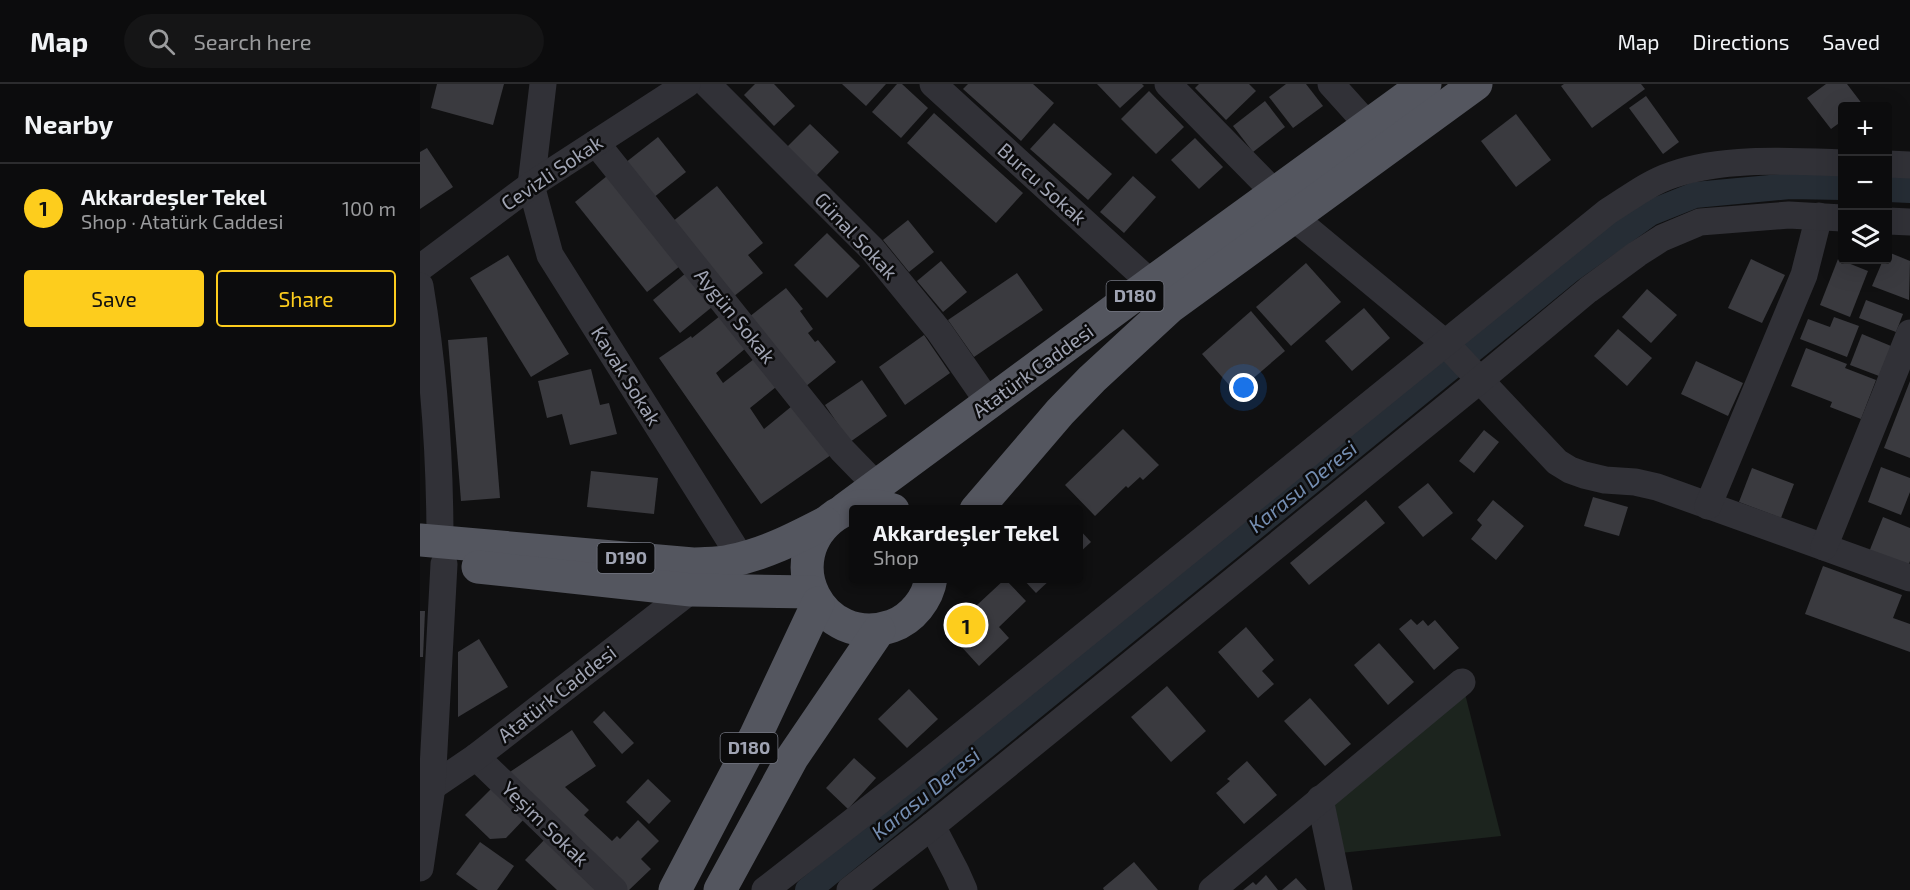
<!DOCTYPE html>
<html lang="en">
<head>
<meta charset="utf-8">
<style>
  :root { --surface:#0c0c0d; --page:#151516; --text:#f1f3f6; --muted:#9a9b9d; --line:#2c2c2e; --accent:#fdcd1d }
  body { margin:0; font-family:"Exo 2",sans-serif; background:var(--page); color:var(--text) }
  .controls { position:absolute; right:18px; top:18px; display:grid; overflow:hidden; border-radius:6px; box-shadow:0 6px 24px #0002 }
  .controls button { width:54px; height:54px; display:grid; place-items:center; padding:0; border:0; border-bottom:2px solid var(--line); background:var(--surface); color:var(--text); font:30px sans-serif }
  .you { position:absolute; left:824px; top:304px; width:21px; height:21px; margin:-15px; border:4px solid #fff; border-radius:50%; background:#1a73e8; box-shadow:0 0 0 9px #1a73e833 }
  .badge { display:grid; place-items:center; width:39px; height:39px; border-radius:50%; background:var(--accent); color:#111; font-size:20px; font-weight:700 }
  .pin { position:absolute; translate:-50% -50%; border:3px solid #fff; box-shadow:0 2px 6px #0006 }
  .popup { position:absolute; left:429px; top:421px; width:234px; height:78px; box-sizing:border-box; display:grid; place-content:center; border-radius:6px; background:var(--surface); filter:drop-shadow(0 2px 4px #0005); font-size:20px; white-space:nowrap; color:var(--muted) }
  .popup b { font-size:22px; color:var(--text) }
  .popup::after { content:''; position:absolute; left:50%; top:100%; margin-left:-12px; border:12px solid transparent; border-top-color:var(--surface) }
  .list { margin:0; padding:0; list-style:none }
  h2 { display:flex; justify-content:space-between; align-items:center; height:78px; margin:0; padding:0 24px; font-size:26px }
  h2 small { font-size:20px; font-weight:400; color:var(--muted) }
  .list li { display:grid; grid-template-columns:39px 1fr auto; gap:18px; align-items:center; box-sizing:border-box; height:90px; padding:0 24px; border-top:2px solid var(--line) }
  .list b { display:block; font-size:22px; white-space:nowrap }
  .list p { margin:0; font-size:20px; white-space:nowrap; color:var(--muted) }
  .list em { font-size:20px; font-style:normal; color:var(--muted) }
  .actions { display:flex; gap:12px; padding:18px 24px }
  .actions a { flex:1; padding:14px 0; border:2px solid var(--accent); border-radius:6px; text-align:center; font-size:21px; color:var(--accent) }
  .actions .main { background:var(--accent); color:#111 }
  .icon { flex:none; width:33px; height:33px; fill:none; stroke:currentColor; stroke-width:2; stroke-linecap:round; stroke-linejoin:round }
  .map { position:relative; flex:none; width:1490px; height:806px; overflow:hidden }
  header { display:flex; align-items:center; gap:36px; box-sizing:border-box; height:84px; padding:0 30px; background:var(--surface); border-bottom:2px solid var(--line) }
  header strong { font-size:28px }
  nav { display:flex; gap:33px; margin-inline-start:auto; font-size:21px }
  .search { width:420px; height:54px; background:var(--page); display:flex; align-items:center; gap:15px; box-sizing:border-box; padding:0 21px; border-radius:33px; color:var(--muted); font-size:22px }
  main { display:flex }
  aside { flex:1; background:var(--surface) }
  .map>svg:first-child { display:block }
  .green { fill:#1c241e }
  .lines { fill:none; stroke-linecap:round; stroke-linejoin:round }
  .canal { stroke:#262d35; stroke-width:26 }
  .building { fill:#3a3a3f }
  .minor { stroke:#313137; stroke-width:27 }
  .trunk { stroke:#54565f; stroke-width:33 }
  .labels { text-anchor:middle; stroke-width:5; stroke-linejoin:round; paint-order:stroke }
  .shield { fill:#0b0b0c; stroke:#737681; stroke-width:1.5 }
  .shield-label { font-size:18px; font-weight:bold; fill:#a0a4b3 }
  .street-label { font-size:20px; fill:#a0a4b3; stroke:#0b0b0c }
  .water-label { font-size:21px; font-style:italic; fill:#748db1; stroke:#0b0b0c }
</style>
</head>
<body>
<header>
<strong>Map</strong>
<div class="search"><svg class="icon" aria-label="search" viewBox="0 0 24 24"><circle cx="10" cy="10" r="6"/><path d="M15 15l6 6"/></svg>Search here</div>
<nav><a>Map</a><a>Directions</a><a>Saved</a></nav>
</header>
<main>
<aside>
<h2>Nearby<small></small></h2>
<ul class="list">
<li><span class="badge">1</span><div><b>Akkardeşler Tekel</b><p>Shop · Atatürk Caddesi</p></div><em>100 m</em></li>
</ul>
<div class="actions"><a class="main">Save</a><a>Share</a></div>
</aside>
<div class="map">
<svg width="1490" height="806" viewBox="0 0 1490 806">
  <rect width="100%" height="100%" fill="#101011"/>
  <!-- green -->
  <polygon class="green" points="1042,598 1081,752 911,770 900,715"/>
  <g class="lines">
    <!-- canal -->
    <g class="canal">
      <polyline points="1468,105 1490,106"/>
      <polyline points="388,806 1150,186 1230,129 1275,111 1370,102 1422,103"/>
    </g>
  </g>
  <!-- building -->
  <g class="building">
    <polygon points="17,0 84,0 73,41 11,24"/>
    <polygon points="335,0 354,0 375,22 354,42 324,11"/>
    <polygon points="422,0 466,0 446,22"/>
    <polygon points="477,0 482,0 508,24 481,54 452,28"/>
    <polygon points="548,0 613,0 634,19 601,57 543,5"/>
    <polygon points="677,0 722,0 724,2 700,24"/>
    <polygon points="779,0 829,0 836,7 806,36 775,4"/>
    <polygon points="866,0 886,0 903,22 873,44 849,13"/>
    <polygon points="1144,0 1221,0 1225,5 1172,44 1141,2"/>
    <polygon points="1406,0 1427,0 1443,21 1441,22 1422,22 1422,37 1411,45 1387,14"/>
    <polygon points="729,7 764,43 736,70 701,35"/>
    <polygon points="1226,12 1259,58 1243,70 1209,24"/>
    <polygon points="845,17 865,43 833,68 813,42"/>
    <polygon points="514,29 603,109 576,139 487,59"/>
    <polygon points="1096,30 1131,76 1096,103 1061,57"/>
    <polygon points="634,39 692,90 668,116 610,65"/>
    <polygon points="390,40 419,68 396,92 367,63"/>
    <polygon points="238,53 266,88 233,114 205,79"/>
    <polygon points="775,54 803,83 779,105 751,76"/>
    <polygon points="7,64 33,103 0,125 0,68"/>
    <polygon points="187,92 260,182 227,208 155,118"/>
    <polygon points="713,92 736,113 704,149 680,128"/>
    <polygon points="297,102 343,159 328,171 343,189 313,213 252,138"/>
    <polygon points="488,136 514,168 489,188 463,156"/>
    <polygon points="407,149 440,182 407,214 374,181"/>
    <polygon points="1468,168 1490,177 1489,216 1452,202 1463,176 1468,176"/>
    <polygon points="88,171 149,270 111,293 50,194"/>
    <polygon points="1331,175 1365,191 1342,239 1308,224"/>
    <polygon points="1418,175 1448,187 1430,233 1400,221"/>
    <polygon points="521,177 547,208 523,228 497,197"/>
    <polygon points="886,179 921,218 871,262 836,223"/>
    <polygon points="266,189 292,223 260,249 233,216"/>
    <polygon points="597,189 623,226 554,273 528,236"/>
    <polygon points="366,204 383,225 380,227 393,245 388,249 395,258 398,256 416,278 385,303 329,233"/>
    <polygon points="1227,205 1257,231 1231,259 1202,233"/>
    <polygon points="1446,216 1483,230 1476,248 1439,234"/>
    <polygon points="944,224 970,254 932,287 905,257"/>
    <polygon points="831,227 865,267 816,309 782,270"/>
    <polygon points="300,232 326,264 296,289 303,299 334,275 356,303 330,324 344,345 372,322 411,371 341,420 239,274 271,252 272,254"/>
    <polygon points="1414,233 1439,242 1427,273 1380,255 1388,235 1410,243"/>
    <polygon points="1198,245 1232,274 1207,302 1174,272"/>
    <polygon points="1442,250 1471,262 1459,292 1430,281"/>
    <polygon points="504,251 530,289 485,321 459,283"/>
    <polygon points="67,253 80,414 41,417 28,256"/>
    <polygon points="1386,264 1427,280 1425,284 1456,296 1441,335 1410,323 1412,318 1371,302"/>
    <polygon points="1276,277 1323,299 1308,332 1261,310"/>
    <polygon points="171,285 180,321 189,319 197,350 150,361 142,330 127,334 118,297"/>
    <polygon points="442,296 467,332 430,358 405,321"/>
    <polygon points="1490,297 1490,374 1464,364"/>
    <polygon points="703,345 739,381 723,396 720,393 708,404 706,402 675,432 645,401"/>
    <polygon points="1064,346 1079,358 1054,389 1039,377"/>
    <polygon points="1461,383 1490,394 1490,408 1481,431 1448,418"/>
    <polygon points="1332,384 1374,400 1361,434 1319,418"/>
    <polygon points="171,387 238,394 234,430 167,423"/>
    <polygon points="1008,399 1033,429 1003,453 978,423"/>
    <polygon points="1173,413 1208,423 1199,452 1164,442"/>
    <polygon points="946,416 965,439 889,501 870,479"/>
    <polygon points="1073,416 1104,442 1076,476 1051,455 1062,441 1057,436"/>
    <polygon points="1463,433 1490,444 1490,477 1488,483 1449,468"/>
    <polygon points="658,444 671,458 658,470"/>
    <polygon points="1403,482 1482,511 1473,534 1490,540 1490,568 1385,530"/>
    <polygon points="602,494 632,494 616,509"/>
    <polygon points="585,495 606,517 579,543 589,554 559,582 528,548"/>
    <polygon points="0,527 5,527 3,573 0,573"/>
    <polygon points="991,535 997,541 1003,536 1008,542 1015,536 1039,564 1014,586 979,545"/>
    <polygon points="826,543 854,576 842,587 854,600 838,614 798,568"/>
    <polygon points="59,555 88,603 38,633 38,568"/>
    <polygon points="959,559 994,598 968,621 934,581"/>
    <polygon points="747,602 786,647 751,678 711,633"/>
    <polygon points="489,605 518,635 487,664 458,635"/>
    <polygon points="890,614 931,660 905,682 864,637"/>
    <polygon points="184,627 214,659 202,670 173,638"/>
    <polygon points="152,646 176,682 145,703 169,726 164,731 192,757 197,752 200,755 218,736 239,757 221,775 231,785 209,806 206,806 87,690"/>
    <polygon points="434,674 456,694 428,725 406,704"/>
    <polygon points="827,677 857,711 824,740 796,709 810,697 807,695"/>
    <polygon points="228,695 251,717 229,740 206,718"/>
    <polygon points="74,702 106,733 86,754 70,755 45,731"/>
    <polygon points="127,753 181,806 137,806 105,776"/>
    <polygon points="60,758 94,782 77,806 58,806 36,790"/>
    <polygon points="714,778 738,806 684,806 683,804"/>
    <polygon points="846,791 858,806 823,806 833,798 836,801"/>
    <polygon points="876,794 887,806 862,806"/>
  </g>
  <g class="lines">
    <!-- minor -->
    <g class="minor">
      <polyline points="123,0 111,101 130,171 321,474"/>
      <polyline points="287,0 452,165 519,247 569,319"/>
      <polyline points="513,0 731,199"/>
      <polyline points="748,0 855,109"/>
      <polyline points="911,0 948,41"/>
      <polyline points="176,59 422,366 457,402"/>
      <polyline points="1468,80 1490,81"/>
      <polyline points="873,133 1025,259 1137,378 1150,386 1164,391 1185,396 1215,398 1237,403 1490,494"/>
      <polyline points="1468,137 1490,138"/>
      <polyline points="0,184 111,101 267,0"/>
      <path d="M 0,202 C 14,286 20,372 20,458"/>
      <polyline points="1288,422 1384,191 1399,132"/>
      <polyline points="1404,463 1490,249"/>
      <polyline points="56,673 194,806"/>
      <polyline points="0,711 56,673 271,506"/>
      <polyline points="900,715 919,806"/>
      <polyline points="512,742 536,788 544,806"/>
      <polyline points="0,784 12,703 24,480"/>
      <path d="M 345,806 L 481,700 L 1187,128 C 1208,115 1228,99 1252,91 C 1303,73 1369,77 1422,79"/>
      <polyline points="430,806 512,742 1060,296 1168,206 1217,170 1242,154 1280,138 1369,131 1422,134"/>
      <polyline points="792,806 1042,598"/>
    </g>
    <!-- trunk -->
    <g class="trunk">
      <polyline points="425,425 731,199 1005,0"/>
      <path d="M 473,426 C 453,419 435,419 416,431 C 354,474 401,566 472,542 C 492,535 508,515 511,494"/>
      <polyline points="556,426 640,328 672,295 750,223 1056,0"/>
      <path d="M 0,456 L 273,480 C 285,479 298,480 310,477 C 345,470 374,455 405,439"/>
      <polyline points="58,483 271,506 392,508"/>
      <polyline points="255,806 335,653 398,519"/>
      <polyline points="300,806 372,674 459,546"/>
    </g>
  </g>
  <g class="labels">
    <!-- shield labels -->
    <g class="shield">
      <rect x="686.5" y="197" width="57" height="30" rx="4.5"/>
      <rect x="177.5" y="459" width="57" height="30" rx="4.5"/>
      <rect x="300.5" y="649" width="57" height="30" rx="4.5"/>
    </g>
    <g class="shield-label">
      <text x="715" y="218">D180</text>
      <text x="206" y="480">D190</text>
      <text x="329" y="670">D180</text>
    </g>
    <!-- street labels -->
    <g class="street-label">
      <text transform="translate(132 89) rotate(-34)" y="7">Cevizli Sokak</text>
      <text transform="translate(622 100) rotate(42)" y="7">Burcu Sokak</text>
      <text transform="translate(436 152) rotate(47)" y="7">Günal Sokak</text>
      <text transform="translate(315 232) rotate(51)" y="7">Aygün Sokak</text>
      <text transform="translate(613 287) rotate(-36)" y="7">Atatürk Caddesi</text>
      <text transform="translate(206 292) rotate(58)" y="7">Kavak Sokak</text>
      <text transform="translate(137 610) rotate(-38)" y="7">Atatürk Caddesi</text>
      <text transform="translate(125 740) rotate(44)" y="7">Yeşim Sokak</text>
    </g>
    <!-- water labels -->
    <g class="water-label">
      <text transform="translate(883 403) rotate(-39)" y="7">Karasu Deresi</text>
      <text transform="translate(506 710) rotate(-39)" y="7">Karasu Deresi</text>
    </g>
  </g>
</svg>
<div class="controls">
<button>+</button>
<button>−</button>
<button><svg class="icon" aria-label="layers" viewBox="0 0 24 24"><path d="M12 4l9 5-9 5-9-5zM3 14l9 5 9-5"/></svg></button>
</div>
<div class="you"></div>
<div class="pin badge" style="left:546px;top:541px">1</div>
<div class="popup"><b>Akkardeşler Tekel</b>Shop</div>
</div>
</main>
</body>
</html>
